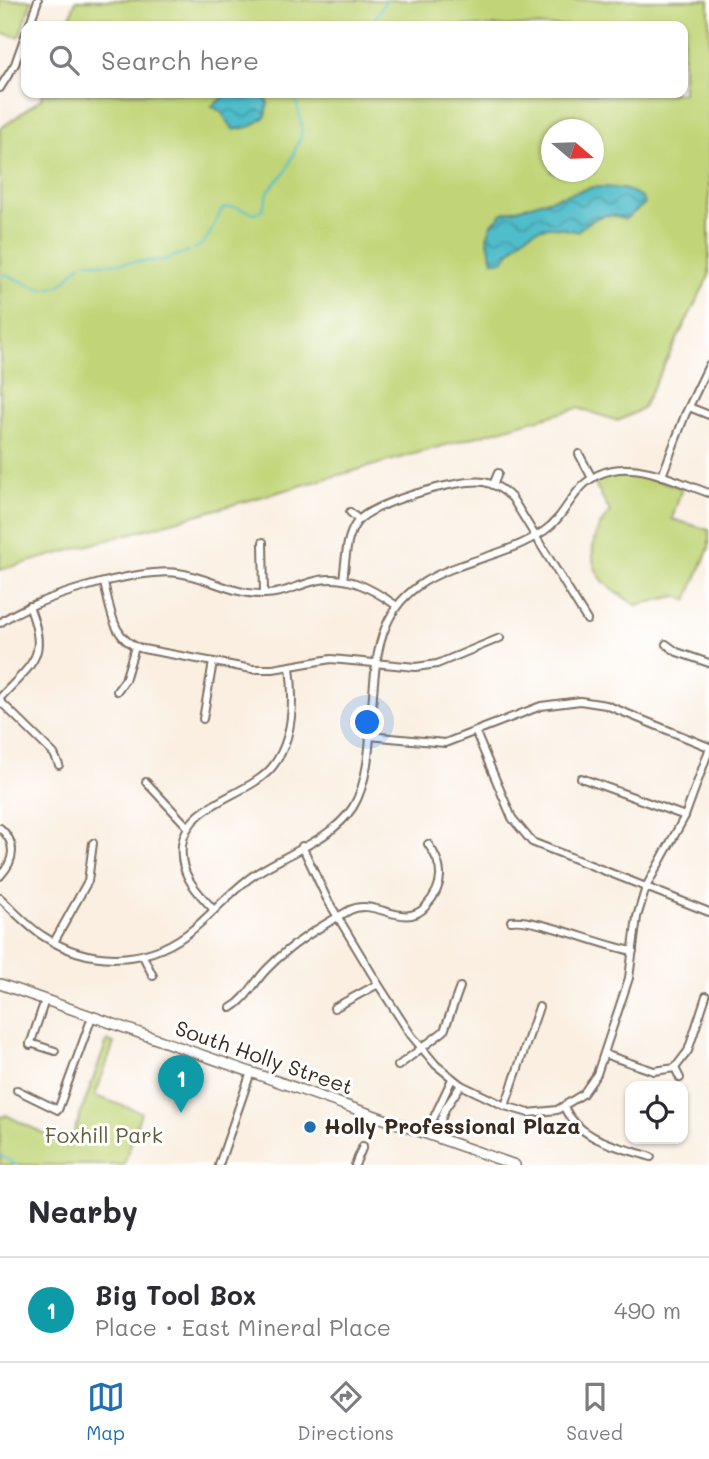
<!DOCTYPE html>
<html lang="en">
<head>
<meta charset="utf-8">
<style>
  :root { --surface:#fff; --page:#f2f2f3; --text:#2b2b33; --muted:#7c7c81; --line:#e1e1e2; --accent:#1f6fb2 }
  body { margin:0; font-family:Mali,sans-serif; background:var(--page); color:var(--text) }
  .controls { position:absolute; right:21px; bottom:21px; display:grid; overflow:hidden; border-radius:14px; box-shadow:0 2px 5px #0004 }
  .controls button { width:63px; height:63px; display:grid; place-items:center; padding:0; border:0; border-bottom:2px solid var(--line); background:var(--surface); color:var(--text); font:35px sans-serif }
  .compass { position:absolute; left:541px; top:119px; width:63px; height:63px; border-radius:50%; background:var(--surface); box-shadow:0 2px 5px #0004; rotate:109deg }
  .you { position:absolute; left:368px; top:723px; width:24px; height:24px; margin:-18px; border:5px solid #fff; border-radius:50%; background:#1a73e8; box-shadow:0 0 0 10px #1a73e833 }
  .badge { display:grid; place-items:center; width:46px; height:46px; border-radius:50%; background:var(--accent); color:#fff; font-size:23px; font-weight:700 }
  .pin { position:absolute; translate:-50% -58px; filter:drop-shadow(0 2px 4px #0008) }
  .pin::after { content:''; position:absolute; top:37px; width:24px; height:21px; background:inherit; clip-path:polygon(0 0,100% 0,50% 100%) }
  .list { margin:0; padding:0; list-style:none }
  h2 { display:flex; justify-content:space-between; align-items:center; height:91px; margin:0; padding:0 28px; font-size:30px }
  h2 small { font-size:23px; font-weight:400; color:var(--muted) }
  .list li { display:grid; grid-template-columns:46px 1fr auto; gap:21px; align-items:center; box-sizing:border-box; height:105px; padding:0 28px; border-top:2px solid var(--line) }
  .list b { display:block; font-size:26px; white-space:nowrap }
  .list p { margin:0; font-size:23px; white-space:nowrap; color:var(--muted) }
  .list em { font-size:23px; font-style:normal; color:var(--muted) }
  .icon { flex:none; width:38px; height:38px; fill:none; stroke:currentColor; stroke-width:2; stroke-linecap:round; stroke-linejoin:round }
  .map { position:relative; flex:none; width:709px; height:1165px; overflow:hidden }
  .search { position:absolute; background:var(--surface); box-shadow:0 2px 5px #0004; left:21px; right:21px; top:21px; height:77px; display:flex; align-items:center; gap:18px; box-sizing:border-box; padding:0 24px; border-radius:14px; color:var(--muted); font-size:26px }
  .sheet { height:196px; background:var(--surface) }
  nav { display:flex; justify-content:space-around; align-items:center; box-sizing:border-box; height:98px; border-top:2px solid var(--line); background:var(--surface); font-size:19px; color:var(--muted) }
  nav a { display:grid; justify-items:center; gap:4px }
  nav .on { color:var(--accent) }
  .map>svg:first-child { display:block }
  .green { fill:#c1d578; stroke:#7e804b; stroke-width:2; fill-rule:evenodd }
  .water { fill:url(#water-waves); stroke:#467474; stroke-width:2 }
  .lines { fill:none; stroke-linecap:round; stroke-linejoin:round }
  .stream { stroke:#50bdca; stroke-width:2 }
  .street-casing { stroke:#7e6f62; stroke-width:10 }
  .secondary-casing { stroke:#7e6f62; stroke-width:12 }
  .street { stroke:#fff; stroke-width:6 }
  .secondary { stroke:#fff; stroke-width:9 }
  .poi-dot { fill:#1f6fb2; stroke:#fff; stroke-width:2.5 }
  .labels { text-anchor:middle; stroke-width:6; stroke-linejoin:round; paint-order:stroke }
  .street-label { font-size:21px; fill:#3b2a1e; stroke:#fff }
  .poi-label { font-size:21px; font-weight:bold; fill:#3b2a1e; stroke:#fff; text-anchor:start }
  .park-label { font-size:21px; fill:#635d39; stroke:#fff }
</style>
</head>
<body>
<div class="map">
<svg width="709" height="1165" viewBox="0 0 709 1165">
  <defs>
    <pattern id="water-waves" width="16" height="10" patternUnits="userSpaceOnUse" patternTransform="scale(1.75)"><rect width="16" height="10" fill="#50bdca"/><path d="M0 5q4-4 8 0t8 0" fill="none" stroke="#449aa3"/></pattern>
  </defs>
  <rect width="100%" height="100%" fill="#fff"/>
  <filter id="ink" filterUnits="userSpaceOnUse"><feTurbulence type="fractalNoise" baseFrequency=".0143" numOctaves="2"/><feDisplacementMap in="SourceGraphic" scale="14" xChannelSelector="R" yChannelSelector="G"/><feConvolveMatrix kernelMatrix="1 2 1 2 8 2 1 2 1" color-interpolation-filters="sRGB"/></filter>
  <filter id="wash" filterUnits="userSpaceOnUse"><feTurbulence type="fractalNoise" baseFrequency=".00686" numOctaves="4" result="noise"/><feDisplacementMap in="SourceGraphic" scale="28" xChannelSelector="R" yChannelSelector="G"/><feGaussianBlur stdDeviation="1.57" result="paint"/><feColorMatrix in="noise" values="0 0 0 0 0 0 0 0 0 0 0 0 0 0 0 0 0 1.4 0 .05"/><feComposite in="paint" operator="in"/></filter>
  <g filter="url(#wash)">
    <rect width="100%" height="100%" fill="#faefe1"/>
    <!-- green -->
    <g class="green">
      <polygon points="0,0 32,0 19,37 0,33"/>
      <path d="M 76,0 L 709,0 L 709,276 L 642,409 L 618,421 L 578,408 L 0,570 L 0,129 L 41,99 L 43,93 L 683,93 L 683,26 L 67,26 ZM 552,130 L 594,130 L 594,172 L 552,172 Z"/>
      <path d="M 632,473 L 682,488 L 672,519 L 709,530 L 709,548 L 687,600 L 676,596 L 636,605 C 626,598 612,591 604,582 C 585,561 592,531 610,512 L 594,482 L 614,474 Z"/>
      <polygon points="107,1041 114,1043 95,1096 141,1112 124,1165 0,1165 0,1118 6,1115 69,1146"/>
    </g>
    <!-- water -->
    <g class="water">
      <polygon points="230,93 262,93 268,103 266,116 252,126 234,130 221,112 212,106"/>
      <path d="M 593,187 C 609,187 639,187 645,204 L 625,219 C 603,210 594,218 577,231 C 571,231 566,229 560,228 C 534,222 517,241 503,261 L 493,261 L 487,237 L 492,224 L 503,213 Z"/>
    </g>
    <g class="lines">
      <!-- stream -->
      <g class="stream">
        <polyline points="371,26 386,0"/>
        <path d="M 194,249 C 210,242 214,222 223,208 L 235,207 L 255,213 L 262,210 L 269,190 L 286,171 L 301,136 L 302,126 L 294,93"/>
        <polyline points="87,261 105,264 164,260 189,251"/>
        <path d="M 0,277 L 5,274 C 24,281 45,299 65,281 C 71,276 74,269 81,264"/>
        <polyline points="0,1155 17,1165"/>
      </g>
    </g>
  </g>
  <g filter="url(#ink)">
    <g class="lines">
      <defs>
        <g id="street">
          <polyline points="29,26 38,0"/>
          <polyline points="0,88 15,64 26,33"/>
          <polyline points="689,407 709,415"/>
          <polyline points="579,454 592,478"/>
          <polyline points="662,476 685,415 709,365"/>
          <polyline points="493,485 498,473"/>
          <polyline points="350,512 359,520"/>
          <polyline points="263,542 264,594"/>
          <path d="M 343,580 C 346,561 345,538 357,522 C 371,503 460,478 484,482 C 495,484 504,490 512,498 L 587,620"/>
          <path d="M 104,583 C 111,610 112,641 143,649 L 252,669 L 273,669 L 331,659 L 416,667 L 437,664 L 500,638"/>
          <path d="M 0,623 C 30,599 140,567 178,573 C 207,577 232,594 261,594 C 278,595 292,588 308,583 C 342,571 370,587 397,606"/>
          <polyline points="666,644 677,652 709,663"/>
          <polyline points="117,691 125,680 135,647"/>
          <path d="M 0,698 C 34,661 49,657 29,606"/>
          <polyline points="0,701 54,754 59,765"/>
          <polyline points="203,719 213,662"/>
          <polyline points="476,733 512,818 532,842 709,912"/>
          <polyline points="369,736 445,743 541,706 580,701 606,705 709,747"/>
          <polyline points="581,778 685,816"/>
          <polyline points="146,782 188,827"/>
          <path d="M 0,828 C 17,843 15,860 0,876"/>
          <polyline points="302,846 327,899 378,984 411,1035 436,1065 461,1085 505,1106 529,1113 557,1110 583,1094 597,1074 629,978 637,917 646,887 685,816 709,750"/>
          <path d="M 0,898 C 14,911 27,926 43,936 C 87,965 144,966 187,934 C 211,916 229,892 254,875 C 285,854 332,840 353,807 C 380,763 364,676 386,626 C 413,560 492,567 544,531 C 572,512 572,478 613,470 C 645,464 679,483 709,493"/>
          <path d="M 214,910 C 195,890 179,874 182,845 C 187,802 250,796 273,766 C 294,739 294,699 290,667"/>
          <path d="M 511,921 C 535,917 602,946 633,951"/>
          <polyline points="54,942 88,881 93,843"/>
          <polyline points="143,956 153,976"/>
          <path d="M 231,1008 C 246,1000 255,981 267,969 C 291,944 321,926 350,910 C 375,897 405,931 426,906 C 445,885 444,866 428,844"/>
          <polyline points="334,1008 378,984"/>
          <polyline points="30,1043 55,1051"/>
          <polyline points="30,1045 45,1000"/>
          <polyline points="604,1054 654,1071 675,1068 688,1051 706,996"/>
          <polyline points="398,1066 444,1031 460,987"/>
          <polyline points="675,1068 680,1078"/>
          <polyline points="17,1090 58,1110 92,1017"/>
          <polyline points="505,1106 539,1007"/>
          <path d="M 564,1107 C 580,1141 618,1146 651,1157"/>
          <polyline points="426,1134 452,1079"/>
          <polyline points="435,1137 445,1109 461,1085"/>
          <polyline points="219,1165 251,1072"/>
          <polyline points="355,1165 363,1146"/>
        </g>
        <polyline id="secondary" points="0,984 515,1165"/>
      </defs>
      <!-- street casing -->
      <use href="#street" class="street-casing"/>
      <!-- secondary casing -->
      <use href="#secondary" class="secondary-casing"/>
      <!-- street -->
      <use href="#street" class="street"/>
      <!-- secondary -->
      <use href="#secondary" class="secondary"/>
    </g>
  </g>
  <!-- markers -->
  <circle class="poi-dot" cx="310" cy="1127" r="7"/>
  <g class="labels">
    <!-- street labels -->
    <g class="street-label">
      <text transform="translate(264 1058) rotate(19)" y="7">South Holly Street</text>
    </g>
    <!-- poi labels -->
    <g class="poi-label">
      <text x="324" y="1134">Holly Professional Plaza</text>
    </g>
    <!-- park labels -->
    <g class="park-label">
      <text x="104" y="1143">Foxhill Park</text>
    </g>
  </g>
</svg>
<div class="controls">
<button><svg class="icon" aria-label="locate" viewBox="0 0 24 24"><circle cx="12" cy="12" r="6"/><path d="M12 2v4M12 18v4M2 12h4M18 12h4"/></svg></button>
</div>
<svg class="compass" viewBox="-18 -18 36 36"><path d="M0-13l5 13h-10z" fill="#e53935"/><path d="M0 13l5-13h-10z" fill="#7c7c81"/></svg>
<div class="you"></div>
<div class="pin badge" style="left:181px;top:1113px;background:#0f9aa8">1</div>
<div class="search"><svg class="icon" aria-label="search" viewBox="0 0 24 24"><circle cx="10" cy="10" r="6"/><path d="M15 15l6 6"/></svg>Search here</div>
</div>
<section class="sheet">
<h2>Nearby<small></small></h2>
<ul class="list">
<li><span class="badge" style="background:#0f9aa8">1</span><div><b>Big Tool Box</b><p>Place · East Mineral Place</p></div><em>490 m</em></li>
</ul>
</section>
<nav>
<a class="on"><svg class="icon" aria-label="map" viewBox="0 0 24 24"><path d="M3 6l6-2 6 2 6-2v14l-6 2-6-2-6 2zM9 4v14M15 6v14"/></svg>Map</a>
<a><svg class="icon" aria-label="directions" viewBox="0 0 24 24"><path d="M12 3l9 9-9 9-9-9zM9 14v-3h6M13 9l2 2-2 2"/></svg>Directions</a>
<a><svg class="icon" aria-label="saved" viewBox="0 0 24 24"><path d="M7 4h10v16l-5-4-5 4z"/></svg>Saved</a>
</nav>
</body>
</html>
